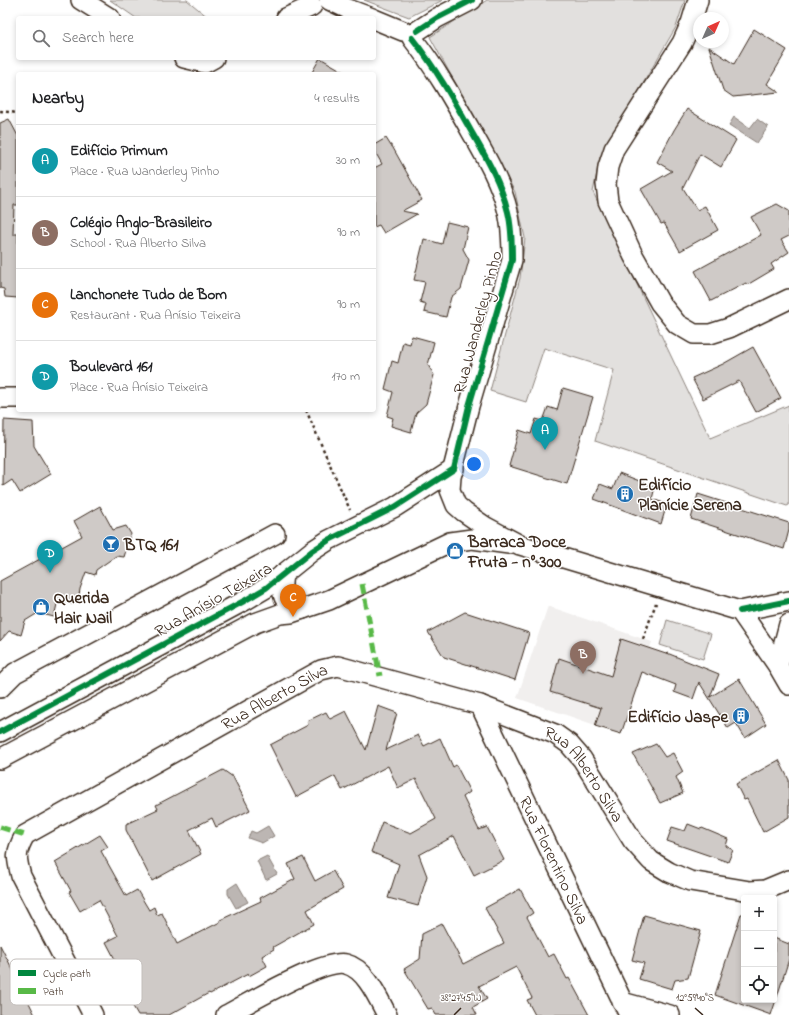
<!DOCTYPE html>
<html lang="en">
<head>
<meta charset="utf-8">
<style>
  :root { --surface:#fff; --page:#f2f2f2; --text:#202124; --muted:#757577; --line:#e0e0e0; --accent:#1f6fb2 }
  body { margin:0; font-family:"Indie Flower",sans-serif; background:var(--page); color:var(--text) }
  .controls { position:absolute; right:12px; bottom:12px; display:grid; overflow:hidden; border-radius:4px; box-shadow:0 2px 6px #0003 }
  .controls button { width:36px; height:36px; display:grid; place-items:center; padding:0; border:0; border-bottom:1px solid var(--line); background:var(--surface); color:var(--text); font:20px sans-serif }
  .compass { position:absolute; left:693px; top:12px; width:36px; height:36px; border-radius:50%; background:var(--surface); box-shadow:0 2px 6px #0003; rotate:45deg }
  .you { position:absolute; left:474px; top:464px; width:14px; height:14px; margin:-10px; border:3px solid #fff; border-radius:50%; background:#1a73e8; box-shadow:0 0 0 6px #1a73e833 }
  .badge { display:grid; place-items:center; width:26px; height:26px; border-radius:50%; background:var(--accent); color:#fff; font-size:13px; font-weight:700 }
  .pin { position:absolute; translate:-50% -33px; filter:drop-shadow(0 1px 2px #0008) }
  .pin::after { content:''; position:absolute; top:21px; width:14px; height:12px; background:inherit; clip-path:polygon(0 0,100% 0,50% 100%) }
  .list { margin:0; padding:0; list-style:none }
  h2 { display:flex; justify-content:space-between; align-items:center; height:52px; margin:0; padding:0 16px; font-size:17px }
  h2 small { font-size:13px; font-weight:400; color:var(--muted) }
  .list li { display:grid; grid-template-columns:26px 1fr auto; gap:12px; align-items:center; box-sizing:border-box; height:72px; padding:0 16px; border-top:1px solid var(--line) }
  .list b { display:block; font-size:15px; white-space:nowrap }
  .list p { margin:0; font-size:13px; white-space:nowrap; color:var(--muted) }
  .list em { font-size:13px; font-style:normal; color:var(--muted) }
  .icon { flex:none; width:22px; height:22px; fill:none; stroke:currentColor; stroke-width:2; stroke-linecap:round; stroke-linejoin:round }
  .map { position:relative; flex:none; width:789px; height:1015px; overflow:hidden }
  .search { position:absolute; background:var(--surface); box-shadow:0 2px 6px #0003; left:16px; top:16px; width:360px; height:44px; display:flex; align-items:center; gap:10px; box-sizing:border-box; padding:0 14px; border-radius:4px; color:var(--muted); font-size:15px }
  .panel { position:absolute; background:var(--surface); box-shadow:0 2px 6px #0003; left:16px; top:72px; width:360px; height:340px; border-radius:4px }
  .map>svg:first-child { display:block }
  .built { fill:#f1efee }
  .green { fill:#e2e0de; stroke:#8e857e }
  .water { fill:#bcb6b3; stroke:#887e77 }
  .building { fill:#cfcac7; stroke:#3b2a1e }
  .lines { fill:none; stroke-linecap:round; stroke-linejoin:round }
  .minor-casing { stroke:#3b2a1e; stroke-width:22 }
  .path { stroke:#3b2a1e; stroke-width:2.5; stroke-dasharray:3 3; stroke-linecap:butt }
  .minor { stroke:#fff; stroke-width:19 }
  .quiet { stroke:#58b947; stroke-width:5; stroke-dasharray:10 5; stroke-linecap:butt }
  .cycleway-casing { stroke:#fff; stroke-width:8 }
  .cycleway { stroke:#00873e; stroke-width:6 }
  .ticks { fill:none; stroke:#3b2a1e; stroke-width:1.5 }
  .labels { text-anchor:middle; stroke-width:3; stroke-linejoin:round; paint-order:stroke }
  .street-label { font-size:17px; fill:#3b2a1e; stroke:#fff }
  .poi-label { font-size:17px; font-weight:bold; fill:#3b2a1e; stroke:#fff; text-anchor:start }
  .key { fill:#fff; stroke:#c4bfbc; stroke-width:1 }
  .key-label { font-size:11px; fill:#3b2a1e }
  .ticks-label { font-size:10px; text-anchor:middle; fill:#3b2a1e; stroke:#fff; stroke-width:3; stroke-linejoin:round; paint-order:stroke }
</style>
</head>
<body>
<div class="map">
<svg width="789" height="1015" viewBox="0 0 789 1015">
  <rect width="100%" height="100%" fill="#fff"/>
  <filter id="ink" filterUnits="userSpaceOnUse"><feTurbulence type="fractalNoise" baseFrequency=".025" numOctaves="2"/><feDisplacementMap in="SourceGraphic" scale="8" xChannelSelector="R" yChannelSelector="G"/><feConvolveMatrix kernelMatrix="1 2 1 2 8 2 1 2 1" color-interpolation-filters="sRGB"/></filter>
  <g filter="url(#ink)">
    <!-- built -->
    <polygon class="built" points="548,606 652,642 621,734 517,698"/>
    <!-- green -->
    <g class="green">
      <polygon points="110,0 187,0 209,18 136,18"/>
      <polygon points="364,0 443,0 409,17"/>
      <polygon points="487,0 685,0 676,27 600,157 593,192 710,438 789,405 789,505 787,506 595,441 614,370 544,348 526,402 490,391 520,278 525,238 515,192 430,37"/>
      <polygon points="667,620 711,634 703,659 660,645"/>
    </g>
    <!-- water -->
    <g class="water">
      <polygon points="734,117 750,128 757,119 768,127 757,143 729,125"/>
      <polygon points="268,826 274,836 262,843 248,838 251,831 256,833"/>
      <polygon points="267,856 277,874 266,880 257,861"/>
      <polygon points="237,883 248,902 236,908 228,894 228,889"/>
    </g>
    <!-- building -->
    <g class="building">
      <polygon points="754,29 787,50 767,84 779,92 733,97 723,90 709,47 734,64"/>
      <polygon points="320,58 348,74 311,74"/>
      <polygon points="687,109 736,140 721,167 700,154 683,188 697,210 705,206 718,230 680,251 664,223 661,224 641,189 672,171 657,162 674,130"/>
      <polygon points="9,119 18,136 18,205 14,205 13,234 18,234 18,298 5,297 4,289 0,288 0,123"/>
      <polygon points="386,138 391,146 392,146 422,200 402,211 417,214 384,233 379,225 374,227 374,168 382,164 374,150 374,145"/>
      <polygon points="777,204 789,211 789,236 781,240 789,252 771,264 774,269 747,285 746,283 711,301 695,271 761,235 751,217"/>
      <polygon points="447,222 468,227 463,249 469,260 461,289 451,297 446,317 424,312 426,304 420,302 425,282 414,280 424,239 442,244"/>
      <polygon points="412,336 434,342 428,365 434,375 426,404 416,413 411,432 391,426 393,418 387,416 393,392 385,389 392,361 398,363 403,342 410,344"/>
      <polygon points="753,347 781,398 756,412 739,381 703,399 692,378 723,364"/>
      <polygon points="563,388 593,397 567,484 509,466 519,430 531,434 536,419 543,421 548,407 557,410"/>
      <polygon points="4,420 33,422 34,446 51,474 20,493 12,480 3,486"/>
      <polygon points="619,473 655,487 652,499 667,504 661,524 594,499 600,484 613,489"/>
      <polygon points="698,494 789,523 789,530 784,549 691,519"/>
      <polygon points="100,506 113,530 126,526 131,534 124,557 116,556 96,570 95,575 86,572 80,589 78,602 72,604 58,600 54,617 38,613 25,621 21,635 9,631 0,641 0,581 82,536 74,521"/>
      <polygon points="465,612 529,633 515,680 444,657 428,632"/>
      <polygon points="621,639 666,654 667,653 719,674 710,697 739,679 766,724 745,738 736,723 728,728 699,682 693,699 674,692 676,685 642,672 621,734 595,726 601,708 550,692 559,658 611,676"/>
      <polygon points="378,706 397,713 386,750 418,735 424,746 440,738 453,767 456,765 470,792 463,797 479,830 487,827 504,860 474,875 454,836 419,855 427,876 418,906 388,898 399,864 371,852 382,822 411,833 436,819 416,779 398,788 388,766 342,790 335,776 296,797 270,745 308,725 307,721 326,712 330,719 346,711 366,750"/>
      <polygon points="656,744 665,757 673,753 683,772 676,777 683,793 660,803 633,754"/>
      <polygon points="779,760 789,780 789,817 763,832 747,799 744,800 736,784"/>
      <polygon points="223,770 233,777 250,810 216,827 212,818 189,830 201,854 152,881 126,830 126,824 158,809 156,805"/>
      <polygon points="688,824 701,829 702,828 728,839 726,846 733,850 728,862 667,841 672,827 685,831"/>
      <polygon points="100,835 108,847 101,851 126,896 137,890 149,910 154,907 157,915 162,913 177,944 220,922 220,920 261,901 260,898 295,879 288,864 303,857 315,881 333,871 343,889 307,910 314,924 273,947 274,949 262,956 267,966 249,976 248,974 210,994 209,993 169,1015 138,1015 131,1003 137,1000 118,963 117,963 106,942 118,936 99,900 80,911 69,892 71,891 55,862"/>
      <polygon points="520,889 533,913 527,917 548,957 554,954 567,979 569,978 589,1015 535,1015 527,1000 532,998 516,967 479,986 487,999 473,1007 477,1015 436,1015 432,1008 428,1009 404,969 420,959 422,934 442,924 463,964 504,943 485,908"/>
      <polygon points="741,914 744,914 744,1000 776,1000 771,1015 715,995"/>
      <polygon points="644,915 701,931 688,978 675,980 672,989 639,979 644,963 632,960"/>
      <polygon points="774,938 789,944 789,959 777,997 774,997"/>
      <polygon points="0,945 17,978 35,1015 0,1015"/>
    </g>
    <g class="lines">
      <defs>
        <g id="minor">
          <polyline points="81,0 110,18"/>
          <polyline points="329,0 348,9 372,18"/>
          <polyline points="698,0 691,23 682,43 614,149 608,167 606,184 608,201 633,255 660,303 677,324 694,334 710,334 729,328 789,299"/>
          <polyline points="286,18 312,6"/>
          <polyline points="374,19 403,31"/>
          <polyline points="417,31 437,18 472,0"/>
          <path d="M 412,38 C 435,67 453,99 471,131 C 486,157 501,183 508,212 C 512,228 512,244 512,260 L 469,406 L 451,477 L 450,490 L 456,505 L 464,512 L 486,527 L 520,545 L 740,611 L 789,601"/>
          <polyline points="184,58 205,63 214,58"/>
          <polyline points="0,398 18,398"/>
          <path d="M 283,574 C 280,594 282,604 303,609"/>
          <polyline points="740,611 778,666 789,685"/>
          <polyline points="778,666 789,624"/>
          <polyline points="0,688 15,673 275,534"/>
          <path id="s1" d="M 480,705 L 629,1015"/>
          <polyline points="0,732 244,601 266,588 312,551 329,540 395,507 454,469"/>
          <polyline points="0,759 255,623 280,614 291,613 329,600 450,542 472,539 509,544"/>
          <polyline points="622,1002 670,1015"/>
          <path id="s2" d="M 93,1015 L 21,876 C 16,857 15,853 25,835 L 321,670 L 338,666 L 480,705 L 555,734 L 569,744 L 582,759 L 633,841 L 651,861 L 669,872 L 690,881 L 750,891 L 765,890 L 789,880"/>
          <path d="M 226,1015 C 249,1003 324,958 346,964 C 366,969 378,998 387,1015"/>
        </g>
      </defs>
      <!-- minor casing -->
      <use href="#minor" class="minor-casing"/>
      <!-- path -->
      <g class="path">
        <polyline points="0,111 18,113"/>
        <polyline points="306,410 350,510"/>
        <polyline points="643,639 656,603"/>
        <polyline points="17,978 46,963"/>
      </g>
      <!-- minor -->
      <use href="#minor" class="minor"/>
      <!-- quiet -->
      <g class="quiet">
        <polyline points="362,584 380,676"/>
        <polyline points="0,827 25,835"/>
      </g>
      <defs>
        <g id="cycleway">
          <polyline points="417,31 437,18 472,0"/>
          <polyline points="740,611 789,601"/>
          <path d="M 0,732 L 244,601 L 266,588 L 312,551 L 329,540 L 395,507 L 454,469 L 469,406 L 512,260 C 512,244 512,228 508,212 C 501,183 486,157 471,131 C 453,99 435,67 412,38"/>
        </g>
      </defs>
      <!-- cycleway casing -->
      <use href="#cycleway" class="cycleway-casing"/>
      <!-- cycleway -->
      <use href="#cycleway" class="cycleway"/>
    </g>
  </g>
  <!-- ticks -->
  <path class="ticks" d="M 695,1008 L 703,1015M 454,1015 L 461,1008"/>
  <!-- icons -->
  <defs>
    <symbol id="building-disc" viewBox="-11 -11 22 22"><circle r="9.5" fill="#1f6fb2" stroke="#fff"/><path d="M-4-6H4V6H1V3H-1V6H-4ZM-2.5-4.3h1.7v1.8h-1.7ZM.8-4.3h1.7v1.8H.8ZM-2.5-1h1.7V.8h-1.7ZM.8-1h1.7V.8H.8Z" fill="#fff"/></symbol>
    <symbol id="bar-disc" viewBox="-11 -11 22 22"><circle r="9.5" fill="#1f6fb2" stroke="#fff"/><path d="M-6-5H6L.8 .8V4.5H3.5V6h-7V4.5H-.8V.8Z" fill="#fff"/></symbol>
    <symbol id="shop-disc" viewBox="-11 -11 22 22"><circle r="9.5" fill="#1f6fb2" stroke="#fff"/><path d="M-5-2.5h2.3a2.7 3.5 0 0 1 5.4 0H5L5.5 6h-11ZM-1.5-2.5h3a1.5 2.3 0 0 0-3 0Z" fill="#fff"/></symbol>
  </defs>
  <g fill-rule="evenodd">
    <use href="#building-disc" x="615" y="484" width="20" height="20"/>
    <use href="#bar-disc" x="101" y="534" width="20" height="20"/>
    <use href="#shop-disc" x="445" y="541" width="20" height="20"/>
    <use href="#shop-disc" x="31" y="597" width="20" height="20"/>
    <use href="#building-disc" x="731" y="706" width="20" height="20"/>
  </g>
  <g class="labels">
    <!-- street labels -->
    <g class="street-label">
      <text transform="translate(477 322) rotate(-75)" y="6">Rua Wanderley Pinho</text>
      <text transform="translate(213 599) rotate(-30)" y="6">Rua Anísio Teixeira</text>
      <text dy="6" stroke="none"><textPath href="#s2" startOffset="485">Rua Alberto Silva</textPath></text>
      <text dy="6" stroke="none"><textPath href="#s2" startOffset="833">Rua Alberto Silva</textPath></text>
      <text dy="6" stroke="none"><textPath href="#s1" startOffset="172">Rua Florentino Silva</textPath></text>
    </g>
    <!-- poi labels -->
    <g class="poi-label">
      <text x="638" y="490">Edifício<tspan x="638" dy="20">Planície Serena</tspan></text>
      <text x="468" y="547">Barraca Doce<tspan x="468" dy="20">Fruta - n° 300</tspan></text>
      <text x="124" y="550">BTQ 161</text>
      <text x="54" y="603">Querida<tspan x="54" dy="20">Hair Nail</tspan></text>
      <text x="728" y="722" text-anchor="end">Edifício Jaspe</text>
    </g>
  </g>
  <!-- legend -->
  <rect x="10" y="959" width="132" height="46" rx="6" class="key"/>
  <rect x="18" y="970" width="18" height="6" fill="#00873e"/>
  <rect x="18" y="988" width="18" height="6" fill="#58b947"/>
  <g class="key-label">
    <text x="43" y="977">Cycle path</text>
    <text x="43" y="995">Path</text>
  </g>
  <g class="ticks-label">
    <text x="461" y="1001">38°27'45"W</text>
    <text x="695" y="1001">12°59'40"S</text>
  </g>
</svg>
<div class="controls">
<button>+</button>
<button>−</button>
<button><svg class="icon" aria-label="locate" viewBox="0 0 24 24"><circle cx="12" cy="12" r="6"/><path d="M12 2v4M12 18v4M2 12h4M18 12h4"/></svg></button>
</div>
<svg class="compass" viewBox="-18 -18 36 36"><path d="M0-13l5 13h-10z" fill="#e53935"/><path d="M0 13l5-13h-10z" fill="#757577"/></svg>
<div class="you"></div>
<div class="pin badge" style="left:545px;top:450px;background:#0f9aa8">A</div>
<div class="pin badge" style="left:583px;top:674px;background:#8d6e63">B</div>
<div class="pin badge" style="left:293px;top:617px;background:#e8710a">C</div>
<div class="pin badge" style="left:50px;top:573px;background:#0f9aa8">D</div>
<div class="search"><svg class="icon" aria-label="search" viewBox="0 0 24 24"><circle cx="10" cy="10" r="6"/><path d="M15 15l6 6"/></svg>Search here</div>
<section class="panel">
<h2>Nearby<small>4 results</small></h2>
<ul class="list">
<li><span class="badge" style="background:#0f9aa8">A</span><div><b>Edifício Primum</b><p>Place · Rua Wanderley Pinho</p></div><em>30 m</em></li>
<li><span class="badge" style="background:#8d6e63">B</span><div><b>Colégio Anglo-Brasileiro</b><p>School · Rua Alberto Silva</p></div><em>90 m</em></li>
<li><span class="badge" style="background:#e8710a">C</span><div><b>Lanchonete Tudo de Bom</b><p>Restaurant · Rua Anísio Teixeira</p></div><em>90 m</em></li>
<li><span class="badge" style="background:#0f9aa8">D</span><div><b>Boulevard 161</b><p>Place · Rua Anísio Teixeira</p></div><em>170 m</em></li>
</ul>
</section>
</div>
</body>
</html>
